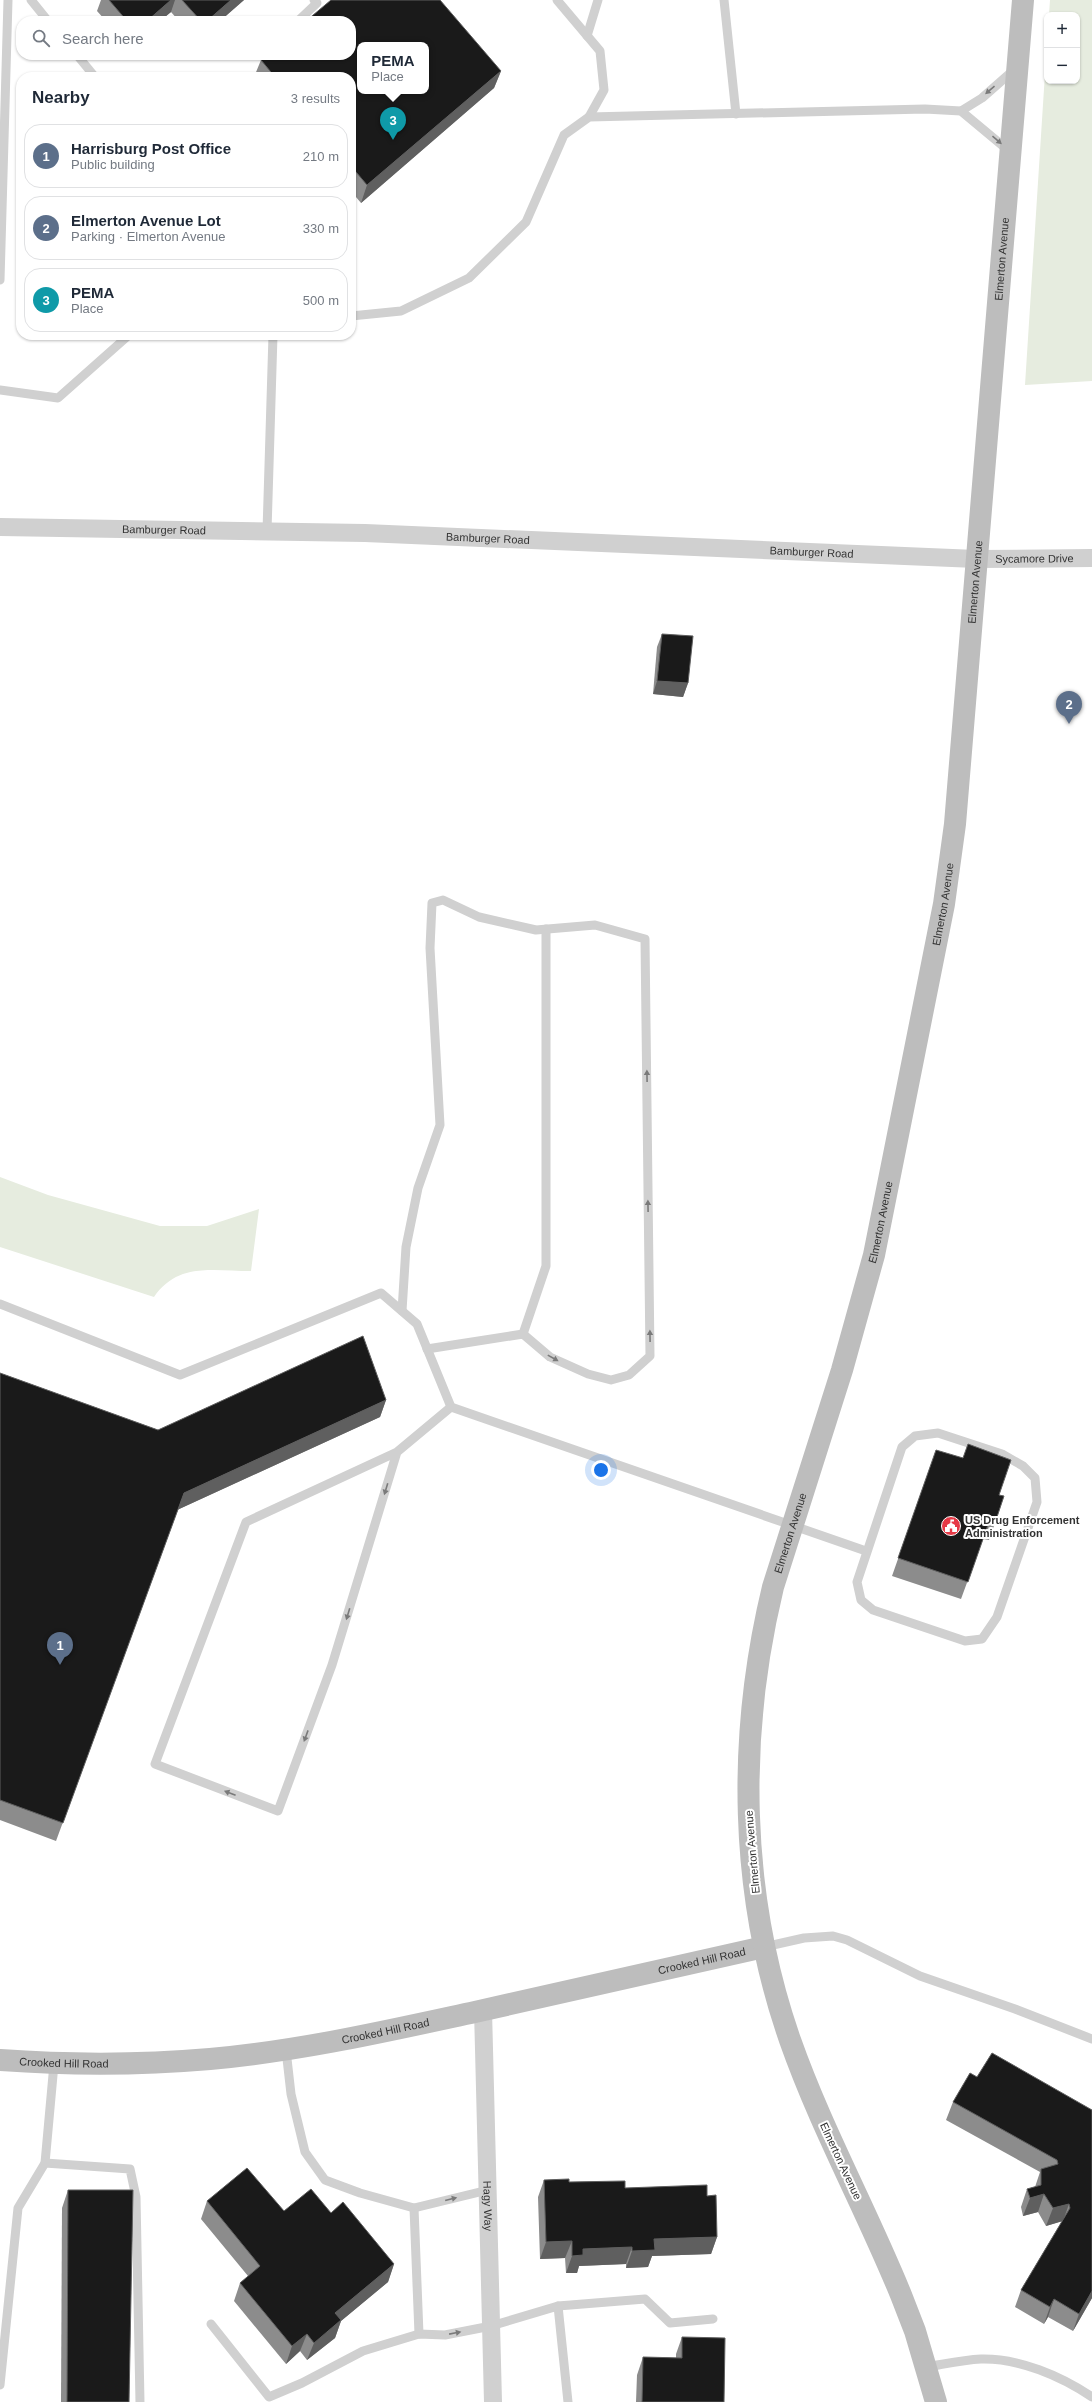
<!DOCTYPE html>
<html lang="en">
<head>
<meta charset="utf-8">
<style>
  :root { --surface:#fff; --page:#f6f6f7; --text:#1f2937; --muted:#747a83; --line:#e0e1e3; --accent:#0f766e }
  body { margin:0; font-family:Helvetica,sans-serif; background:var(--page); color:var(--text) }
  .controls { position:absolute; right:12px; top:12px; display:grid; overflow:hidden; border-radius:8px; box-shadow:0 1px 3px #0004 }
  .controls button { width:36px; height:36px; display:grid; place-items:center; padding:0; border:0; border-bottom:1px solid var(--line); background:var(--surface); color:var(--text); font:20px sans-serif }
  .you { position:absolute; left:601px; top:1470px; width:14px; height:14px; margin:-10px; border:3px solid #fff; border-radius:50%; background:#1a73e8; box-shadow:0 0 0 6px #1a73e833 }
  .badge { display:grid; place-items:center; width:26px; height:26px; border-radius:50%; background:var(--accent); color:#fff; font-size:13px; font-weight:700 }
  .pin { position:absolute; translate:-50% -33px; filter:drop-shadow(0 1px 2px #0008) }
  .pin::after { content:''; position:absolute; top:21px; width:14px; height:12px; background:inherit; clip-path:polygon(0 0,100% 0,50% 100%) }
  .popup { position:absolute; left:357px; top:42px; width:72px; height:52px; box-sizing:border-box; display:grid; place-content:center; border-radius:8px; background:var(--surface); filter:drop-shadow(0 1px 3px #0005); font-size:13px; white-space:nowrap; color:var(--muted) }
  .popup b { font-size:15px; color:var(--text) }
  .popup::after { content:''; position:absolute; left:50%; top:100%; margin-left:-8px; border:8px solid transparent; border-top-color:var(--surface) }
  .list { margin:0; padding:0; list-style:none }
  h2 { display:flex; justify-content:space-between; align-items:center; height:52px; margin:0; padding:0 16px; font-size:17px }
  h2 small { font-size:13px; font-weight:400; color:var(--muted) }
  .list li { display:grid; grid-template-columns:26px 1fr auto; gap:12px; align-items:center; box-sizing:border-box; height:64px; margin:0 8px 8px; padding:0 8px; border:1px solid var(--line); border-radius:16px }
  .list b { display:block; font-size:15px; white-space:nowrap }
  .list p { margin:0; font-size:13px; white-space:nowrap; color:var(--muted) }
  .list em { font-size:13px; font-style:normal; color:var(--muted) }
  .icon { flex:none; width:22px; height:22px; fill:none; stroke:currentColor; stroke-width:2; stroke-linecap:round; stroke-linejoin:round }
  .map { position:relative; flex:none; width:1092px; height:2402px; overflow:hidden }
  .search { position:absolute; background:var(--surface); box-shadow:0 1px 3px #0004; left:16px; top:16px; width:340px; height:44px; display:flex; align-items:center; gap:10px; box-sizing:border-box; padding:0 14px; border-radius:16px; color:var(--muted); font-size:15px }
  .panel { position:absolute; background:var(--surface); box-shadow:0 1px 3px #0004; left:16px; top:72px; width:340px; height:268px; border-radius:16px }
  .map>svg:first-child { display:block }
  .green { fill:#e6ecdf }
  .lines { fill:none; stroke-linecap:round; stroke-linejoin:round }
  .lane { stroke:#d0d0d0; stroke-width:9 }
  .street { stroke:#d0d0d0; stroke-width:18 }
  .secondary { stroke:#bdbdbd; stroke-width:22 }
  .wall { fill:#8c8c8c }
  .shaded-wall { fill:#5f5f5f }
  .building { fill:#1a1a1a; stroke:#5f5f5f; fill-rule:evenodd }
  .oneway { fill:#7a7a7a }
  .labels { text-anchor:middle; stroke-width:4; stroke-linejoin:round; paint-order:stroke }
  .street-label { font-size:11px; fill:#333; stroke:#fff }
  .poi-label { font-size:11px; font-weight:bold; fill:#333; stroke:#fff; text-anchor:start }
</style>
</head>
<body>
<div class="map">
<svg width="1092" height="2402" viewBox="0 0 1092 2402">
  <rect width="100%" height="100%" fill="#fff"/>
  <!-- green -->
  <g class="green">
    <polygon points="1050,0 1092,0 1092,381 1025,385 1047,42 1047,81 1077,81 1077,15 1049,15"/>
    <path d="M 0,1177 L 48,1195 L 160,1226 L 207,1226 L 259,1209 L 251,1271 C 213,1271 178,1262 154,1297 L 0,1247 Z"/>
  </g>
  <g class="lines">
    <!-- lane -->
    <g class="lane">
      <polyline points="31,0 48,21"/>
      <polyline points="557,0 600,51 604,90 589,117"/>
      <polyline points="724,0 736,114"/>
      <polyline points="298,21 317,3 314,0"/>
      <polyline points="587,36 598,0"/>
      <polyline points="77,55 95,77"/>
      <polyline points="961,111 982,98 1015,69"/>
      <polyline points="0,280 8,0"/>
      <polyline points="351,316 401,311 469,278 526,222 564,135 589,117 925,109 961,111 1009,151"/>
      <polyline points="0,390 58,398 129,335"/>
      <polyline points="267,531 273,335"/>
      <polyline points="0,1304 180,1375 381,1293 417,1324 451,1407 866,1551"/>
      <polyline points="402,1311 406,1247 418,1188 440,1125 430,948 432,903 443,900 479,917 536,930 595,925 645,939 650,1356 629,1375 611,1380 588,1374 550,1357 523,1334 427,1349"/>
      <polyline points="523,1334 546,1266 546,929"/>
      <polygon points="938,1433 1002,1454 1023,1466 1035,1478 1037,1502 997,1617 982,1639 965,1641 873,1610 861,1600 857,1582 902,1447 915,1436"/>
      <polyline points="397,1452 332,1665 278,1811 155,1764 246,1522 397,1452 451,1407"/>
      <polyline points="764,1947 804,1938 833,1936 847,1940 920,1976 1015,2009 1092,2039"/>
      <polyline points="286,2050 291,2094 305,2152 325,2180 360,2193 414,2208 488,2190"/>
      <polyline points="45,2163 130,2169 136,2197 140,2402"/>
      <polyline points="414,2208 419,2334"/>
      <polyline points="558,2306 645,2299 670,2323 713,2319"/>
      <polyline points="211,2324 269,2397 302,2383 363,2351 419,2334 445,2335 491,2326 558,2306 568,2402"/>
      <path d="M 926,2367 C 945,2364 962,2360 981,2359 C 1019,2358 1061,2376 1092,2397"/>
      <polyline points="0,2385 18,2208 45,2163 54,2064"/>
    </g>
    <!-- street -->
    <g class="street">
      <path id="s1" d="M 0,527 L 365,533 L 976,559 L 1092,558"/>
      <path id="s2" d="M 483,2010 L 493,2402"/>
    </g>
    <!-- secondary -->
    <g class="secondary">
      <path id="s3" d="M 0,2060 C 70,2065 140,2065 210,2059 C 300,2051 387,2031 475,2012 C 572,1990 668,1968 764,1947"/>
      <path id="s4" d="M 936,2402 L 915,2331 L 901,2295 C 866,2209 821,2128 790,2040 C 739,1894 737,1736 773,1587 L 842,1370 L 874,1255 L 944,904 L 955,824 L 1023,0"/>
    </g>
  </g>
  <!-- wall -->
  <g class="wall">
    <polygon points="101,0 244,0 220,21 179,21 171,12 160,21 106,21 97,11"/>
    <polygon points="261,60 501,71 494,88 361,203 351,191 351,77 254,77"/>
    <polygon points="662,634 688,683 683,697 653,694 657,647"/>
    <polygon points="0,1373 158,1430 386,1400 380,1417 177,1510 56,1841 0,1820"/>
    <polygon points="930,1468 999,1495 995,1523 989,1540 983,1539 961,1599 892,1576"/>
    <polygon points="977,2077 1092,2110 1092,2298 1073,2331 1048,2317 1044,2324 1015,2307 1021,2290 1062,2221 1046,2226 1038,2212 1023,2216 1021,2207 1027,2189 1035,2187 1040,2172 946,2120 953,2102"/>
    <polygon points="544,2180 707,2196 717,2237 711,2254 652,2256 648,2267 626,2268 626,2264 579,2266 577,2273 566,2273 565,2258 540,2259 538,2197"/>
    <polygon points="68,2190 129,2402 61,2402 62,2208"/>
    <polygon points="207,2201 284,2211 331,2213 394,2264 388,2282 341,2321 335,2338 307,2360 300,2351 286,2364 234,2301 240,2283 248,2276 201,2219"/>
    <polygon points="682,2337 724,2402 636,2402 637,2375 643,2357 676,2358 676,2354"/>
  </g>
  <!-- shaded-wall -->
  <g class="shaded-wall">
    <polygon points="171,0 175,0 171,12 160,21 147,21"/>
    <polygon points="231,0 244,0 220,21 207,21"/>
    <polygon points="501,71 494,88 361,203 367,185"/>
    <polygon points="657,681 688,683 683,697 653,694"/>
    <polygon points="386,1400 380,1417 177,1510 56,1841 184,1493"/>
    <polygon points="1044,2194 1038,2212 1023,2216 1030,2198"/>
    <polygon points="1069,2204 1063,2221 1046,2226 1053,2208"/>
    <polygon points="717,2237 711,2254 652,2256 648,2267 626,2268 632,2251 654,2239"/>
    <polygon points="572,2241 565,2258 540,2259 546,2242"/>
    <polygon points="632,2247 626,2264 579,2266 577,2273 566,2273 572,2256 583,2249"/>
    <polygon points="394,2264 388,2282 341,2321 335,2338 307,2360 314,2343 335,2313"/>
    <polygon points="1092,2291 1092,2298 1073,2331 1079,2314"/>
    <polygon points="1054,2299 1048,2317 1044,2324 1050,2307"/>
    <polygon points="307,2334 300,2351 286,2364 292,2346"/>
  </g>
  <!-- building -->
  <g class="building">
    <polygon points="109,0 171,0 147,21 127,21"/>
    <polygon points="182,0 231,0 207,21 201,21"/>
    <path d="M 331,0 L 440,0 L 501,71 L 367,185 L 351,166 L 351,77 L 275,77 L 261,60 L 266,55 L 351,55 L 351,21 L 306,21 ZM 360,45 L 426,45 L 426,91 L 360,91 Z"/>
    <polygon points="662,634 693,636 688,683 657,681"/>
    <polygon points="363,1336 386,1400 184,1493 63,1823 0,1800 0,1373 158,1430"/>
    <polygon points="968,1444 1011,1460 999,1495 1004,1496 995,1523 989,1522 968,1582 898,1558 936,1450 963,1458"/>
    <polygon points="992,2053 1092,2110 1092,2291 1079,2314 1054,2299 1050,2307 1021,2290 1070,2208 1069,2204 1053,2208 1044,2194 1030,2198 1027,2189 1041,2185 1041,2169 1058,2164 1057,2160 953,2102 970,2073 977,2077"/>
    <polygon points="247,2168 284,2211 311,2189 331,2213 343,2202 394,2264 335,2313 341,2320 314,2343 307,2334 292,2346 240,2283 260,2266 207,2201"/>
    <polygon points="569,2179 569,2182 625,2181 625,2188 707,2185 707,2196 716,2195 717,2237 654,2239 655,2250 632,2251 632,2247 583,2249 583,2255 572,2256 572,2241 546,2242 544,2180"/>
    <polygon points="68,2190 133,2190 129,2402 67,2402"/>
    <polygon points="682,2337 725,2338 724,2402 642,2402 643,2357 682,2358"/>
  </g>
  <!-- one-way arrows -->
  <defs><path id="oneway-solid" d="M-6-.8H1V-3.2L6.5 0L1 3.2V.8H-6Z"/></defs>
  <g class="oneway">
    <use href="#oneway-solid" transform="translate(990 90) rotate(139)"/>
    <use href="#oneway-solid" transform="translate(997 140) rotate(41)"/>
    <use href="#oneway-solid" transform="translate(647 1076) rotate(-91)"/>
    <use href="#oneway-solid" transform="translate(648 1206) rotate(-91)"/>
    <use href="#oneway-solid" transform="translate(650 1336) rotate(-91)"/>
    <use href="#oneway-solid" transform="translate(553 1358) rotate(29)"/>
    <use href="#oneway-solid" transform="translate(386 1489) rotate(107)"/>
    <use href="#oneway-solid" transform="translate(348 1614) rotate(107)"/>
    <use href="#oneway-solid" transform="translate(306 1736) rotate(110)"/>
    <use href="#oneway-solid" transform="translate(230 1793) rotate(-159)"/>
    <use href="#oneway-solid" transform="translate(451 2199) rotate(-14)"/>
    <use href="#oneway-solid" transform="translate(455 2333) rotate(-11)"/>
  </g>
  <!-- icons -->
  <defs>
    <symbol id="civic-disc" viewBox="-11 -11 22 22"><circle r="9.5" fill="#e63946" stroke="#fff"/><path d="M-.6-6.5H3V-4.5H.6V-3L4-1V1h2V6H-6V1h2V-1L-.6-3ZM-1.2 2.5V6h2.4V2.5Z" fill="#fff"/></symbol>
  </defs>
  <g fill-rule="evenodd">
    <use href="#civic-disc" x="940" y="1515" width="22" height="22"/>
  </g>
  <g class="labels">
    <!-- street labels -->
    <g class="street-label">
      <text dy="4" stroke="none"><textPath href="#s4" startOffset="2203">Elmerton Avenue</textPath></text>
      <text dy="4" stroke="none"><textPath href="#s1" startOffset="164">Bamburger Road</textPath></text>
      <text dy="4" stroke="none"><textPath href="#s1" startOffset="488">Bamburger Road</textPath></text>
      <text dy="4" stroke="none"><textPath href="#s1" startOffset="812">Bamburger Road</textPath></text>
      <text dy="4" stroke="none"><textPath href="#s1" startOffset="1035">Sycamore Drive</textPath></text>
      <text dy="4" stroke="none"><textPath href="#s4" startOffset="1879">Elmerton Avenue</textPath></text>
      <text dy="4" stroke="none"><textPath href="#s4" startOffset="1555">Elmerton Avenue</textPath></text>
      <text dy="4" stroke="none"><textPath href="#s4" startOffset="1231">Elmerton Avenue</textPath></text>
      <text dy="4" stroke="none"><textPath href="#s4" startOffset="907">Elmerton Avenue</textPath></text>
      <text transform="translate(752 1852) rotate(-95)" y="4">Elmerton Avenue</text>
      <text dy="4" stroke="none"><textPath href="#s3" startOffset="712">Crooked Hill Road</textPath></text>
      <text dy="4" stroke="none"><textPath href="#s3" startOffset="388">Crooked Hill Road</textPath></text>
      <text dy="4" stroke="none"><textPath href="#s3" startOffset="64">Crooked Hill Road</textPath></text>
      <text transform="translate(841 2161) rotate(65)" y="4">Elmerton Avenue</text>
      <text dy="4" stroke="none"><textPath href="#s2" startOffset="196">Hagy Way</textPath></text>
    </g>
    <!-- poi labels -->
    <g class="poi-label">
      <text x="965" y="1524">US Drug Enforcement<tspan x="965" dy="13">Administration</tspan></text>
    </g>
  </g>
</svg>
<div class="controls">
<button>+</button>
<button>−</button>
</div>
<div class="you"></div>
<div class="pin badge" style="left:60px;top:1665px;background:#5c6f8a">1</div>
<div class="pin badge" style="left:1069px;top:724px;background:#5c6f8a">2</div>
<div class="pin badge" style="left:393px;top:140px;background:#0f9aa8">3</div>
<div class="popup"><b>PEMA</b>Place</div>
<div class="search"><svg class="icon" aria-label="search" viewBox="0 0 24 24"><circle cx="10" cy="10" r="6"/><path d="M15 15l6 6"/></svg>Search here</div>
<section class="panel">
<h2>Nearby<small>3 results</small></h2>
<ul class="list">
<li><span class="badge" style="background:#5c6f8a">1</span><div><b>Harrisburg Post Office</b><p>Public building</p></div><em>210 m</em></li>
<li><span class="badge" style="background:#5c6f8a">2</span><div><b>Elmerton Avenue Lot</b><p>Parking · Elmerton Avenue</p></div><em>330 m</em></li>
<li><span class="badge" style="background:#0f9aa8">3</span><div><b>PEMA</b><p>Place</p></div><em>500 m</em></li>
</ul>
</section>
</div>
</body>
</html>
